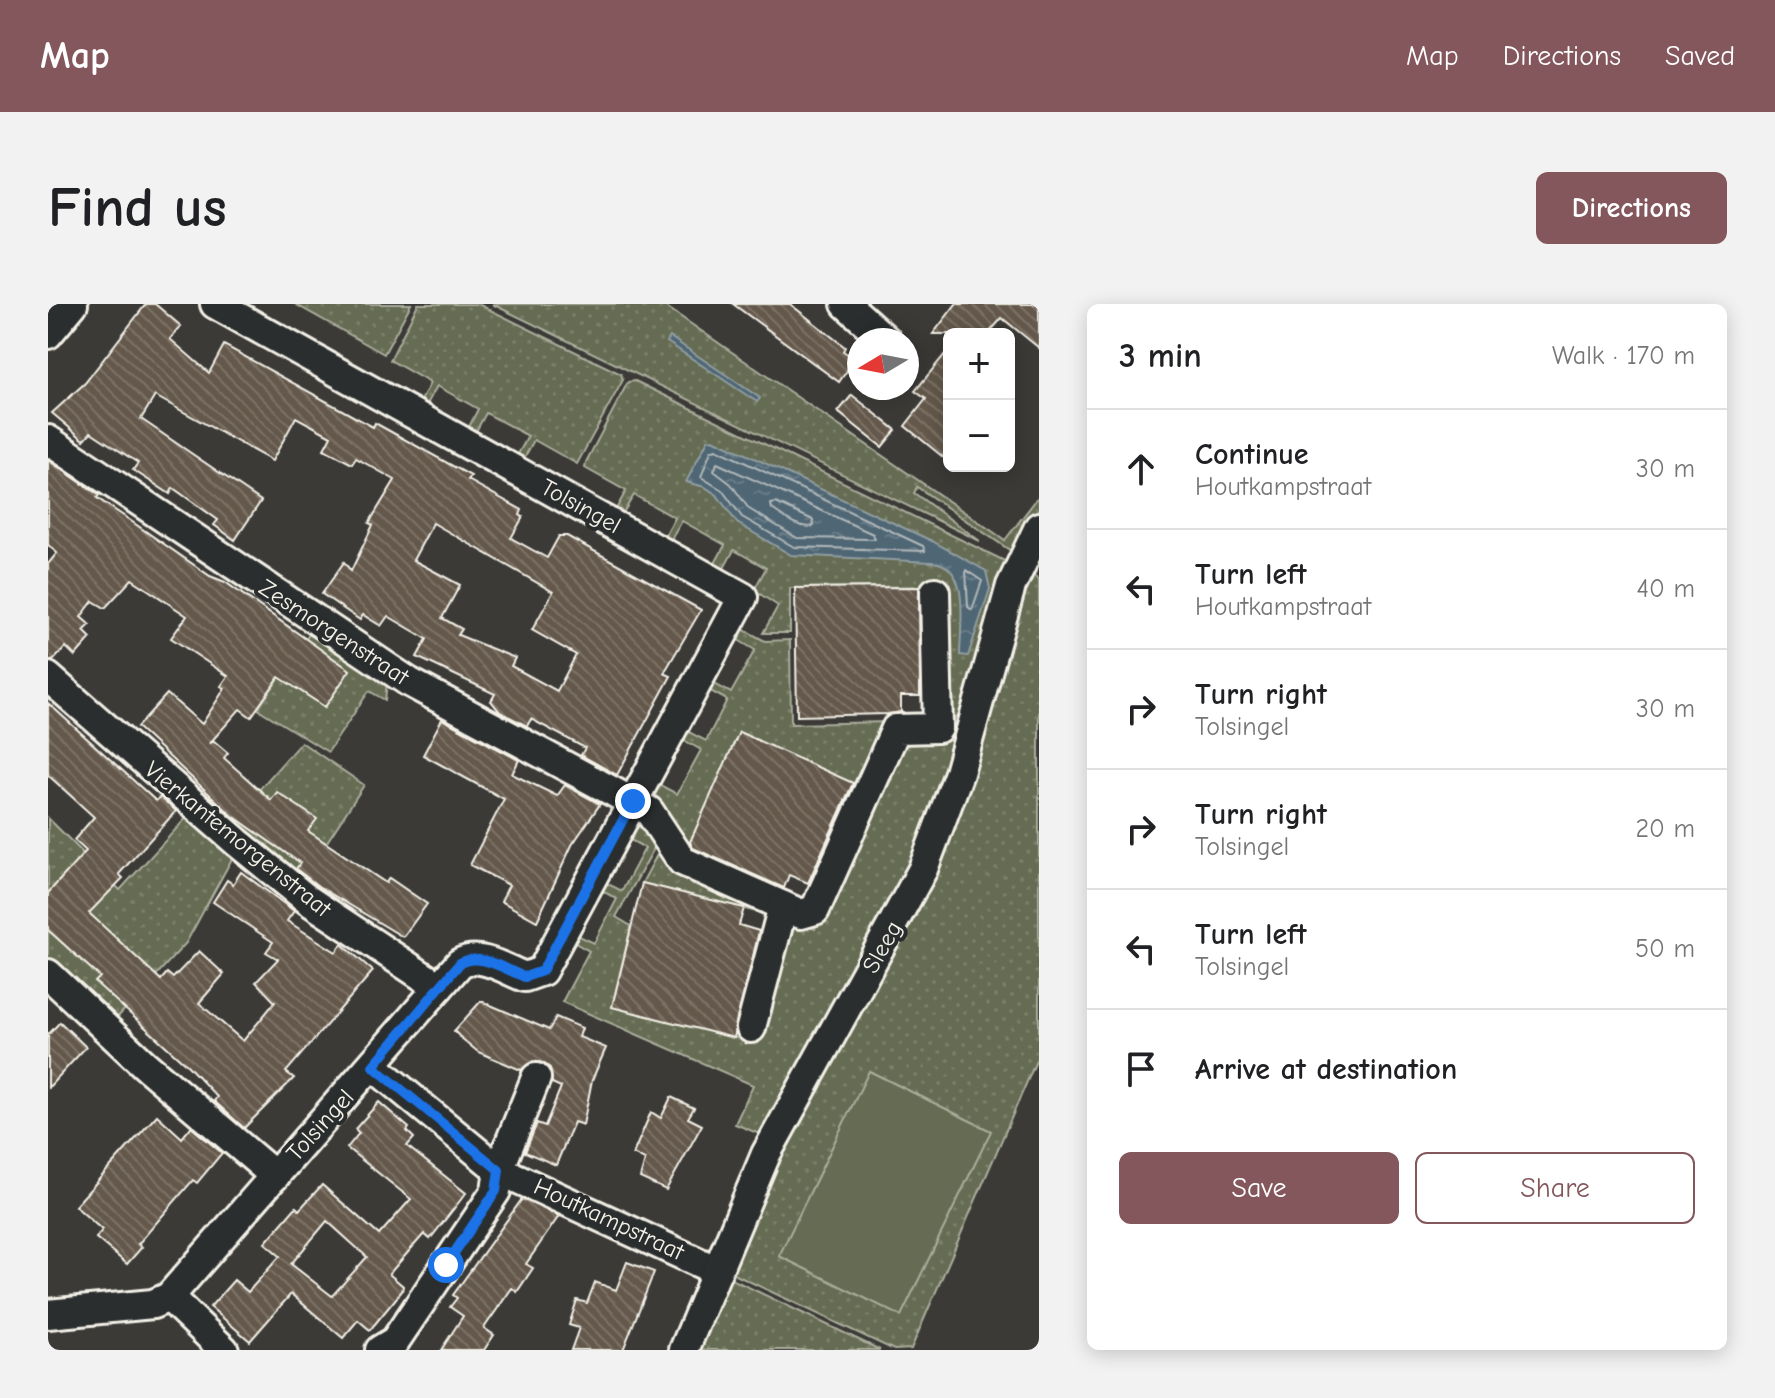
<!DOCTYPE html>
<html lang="en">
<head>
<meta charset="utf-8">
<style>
  :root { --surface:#fff; --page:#f2f2f2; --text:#202124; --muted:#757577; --line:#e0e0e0; --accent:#84575d }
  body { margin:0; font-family:"Comic Neue",sans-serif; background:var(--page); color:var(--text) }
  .controls { position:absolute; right:24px; top:24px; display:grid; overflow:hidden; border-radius:12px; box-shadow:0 4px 20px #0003 }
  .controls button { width:72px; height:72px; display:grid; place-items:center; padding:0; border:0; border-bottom:2px solid var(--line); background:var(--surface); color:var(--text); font:40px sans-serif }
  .compass { position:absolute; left:799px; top:24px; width:72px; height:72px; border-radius:50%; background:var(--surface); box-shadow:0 4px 20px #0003; rotate:260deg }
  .stop { position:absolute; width:24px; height:24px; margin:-18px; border:6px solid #1a73e8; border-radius:50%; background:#fff }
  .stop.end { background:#1a73e8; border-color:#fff; box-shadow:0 2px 8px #0008 }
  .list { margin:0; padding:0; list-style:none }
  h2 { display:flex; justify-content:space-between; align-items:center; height:104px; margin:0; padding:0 32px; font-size:34px }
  h2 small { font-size:26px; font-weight:400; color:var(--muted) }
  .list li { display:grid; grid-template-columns:52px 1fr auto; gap:24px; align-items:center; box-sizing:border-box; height:120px; padding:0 32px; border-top:2px solid var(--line) }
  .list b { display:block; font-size:30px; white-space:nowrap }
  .list p { margin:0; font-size:26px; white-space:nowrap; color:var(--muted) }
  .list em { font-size:26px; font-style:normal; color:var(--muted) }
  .actions { display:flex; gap:16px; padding:24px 32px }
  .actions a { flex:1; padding:18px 0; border:2px solid var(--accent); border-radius:12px; text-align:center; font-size:28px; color:var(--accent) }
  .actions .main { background:var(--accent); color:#fff }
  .icon { flex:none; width:44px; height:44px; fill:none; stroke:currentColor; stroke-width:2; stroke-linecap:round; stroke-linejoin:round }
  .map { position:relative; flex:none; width:991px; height:1046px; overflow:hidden; border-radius:12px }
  header { display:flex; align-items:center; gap:48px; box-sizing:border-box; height:112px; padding:0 40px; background:var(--accent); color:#fff }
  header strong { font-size:38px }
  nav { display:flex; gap:44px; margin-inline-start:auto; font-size:28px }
  .intro { display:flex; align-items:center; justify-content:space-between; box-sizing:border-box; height:192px; padding:0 48px }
  h1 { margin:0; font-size:56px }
  .button { padding:20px 36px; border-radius:12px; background:var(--accent); color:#fff; font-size:28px; font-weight:700 }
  main { display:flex; gap:48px; padding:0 48px }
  aside { flex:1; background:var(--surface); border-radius:12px; box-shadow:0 4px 20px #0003 }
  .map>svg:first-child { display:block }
  .green { fill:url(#green-dots); stroke:#acae9d; stroke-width:2 }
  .pitch { fill:#656c52; stroke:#acae9d; stroke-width:2 }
  .water { fill:url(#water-ripples); stroke:#919ea2; stroke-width:2 }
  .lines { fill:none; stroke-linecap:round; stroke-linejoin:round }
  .shore { stroke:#b2b9ba; stroke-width:2 }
  .building { fill:url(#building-back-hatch); stroke:#f4f1e8; stroke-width:2; fill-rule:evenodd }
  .minor-casing { stroke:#f4f1e8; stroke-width:34 }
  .minor { stroke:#2a2d2e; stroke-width:28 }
  .route { stroke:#1a73e8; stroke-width:10 }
  .labels { text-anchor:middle; stroke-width:8; stroke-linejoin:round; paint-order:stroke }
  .street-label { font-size:24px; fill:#f4f1e8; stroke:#2a2d2e }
</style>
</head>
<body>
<header>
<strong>Map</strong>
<nav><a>Map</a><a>Directions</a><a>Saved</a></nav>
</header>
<div class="intro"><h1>Find us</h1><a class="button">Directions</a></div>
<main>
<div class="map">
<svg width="991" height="1046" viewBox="0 0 991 1046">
  <defs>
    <pattern id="green-dots" width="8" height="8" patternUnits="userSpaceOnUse" patternTransform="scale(2)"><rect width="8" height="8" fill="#656c52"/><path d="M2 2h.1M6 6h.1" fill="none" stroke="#7c816b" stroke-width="1.8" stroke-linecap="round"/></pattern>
    <pattern id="water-ripples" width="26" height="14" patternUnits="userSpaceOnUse" patternTransform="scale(2)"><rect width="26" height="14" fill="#4f6674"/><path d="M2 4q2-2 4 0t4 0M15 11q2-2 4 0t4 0" fill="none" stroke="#697c88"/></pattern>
    <pattern id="building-back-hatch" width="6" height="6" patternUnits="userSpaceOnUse" patternTransform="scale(2)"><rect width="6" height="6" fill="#64594b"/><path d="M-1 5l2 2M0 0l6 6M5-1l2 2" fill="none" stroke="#7b7165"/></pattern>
  </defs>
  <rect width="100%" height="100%" fill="#3b3a37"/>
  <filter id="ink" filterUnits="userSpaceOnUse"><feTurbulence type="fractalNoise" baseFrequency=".0125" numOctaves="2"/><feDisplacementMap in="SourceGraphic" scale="16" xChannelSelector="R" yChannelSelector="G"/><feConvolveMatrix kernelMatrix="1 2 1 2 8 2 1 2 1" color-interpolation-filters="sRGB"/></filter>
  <g filter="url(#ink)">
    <!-- green -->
    <g class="green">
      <polygon points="247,0 363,0 336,50"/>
      <polygon points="370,0 430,0 573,70 575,76 529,160 486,136 474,158 468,154 480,132 438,109 426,131 419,127 430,105 389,82 377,104 371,101 382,79 342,56"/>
      <polygon points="444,0 614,0 957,236 991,192 991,207 966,249 869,183 866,189 932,237"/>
      <polygon points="587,77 963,260 916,413 908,414 908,426 899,427 897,282 742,284 742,329 715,329 730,302 706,286 718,264 686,246 674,268 665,263 677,241 634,217 621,239 615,236 627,214 586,191 573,212 566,209 578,187 537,164 538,158 580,78"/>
      <polygon points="979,267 991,275 991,750 863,1045 846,1046 675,965 707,890 794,733"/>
      <polygon points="691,323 717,337 742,336 743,420 841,418 811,482 691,429 639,545 760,597 758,599 631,541 602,488 606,478 629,490 653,446 631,433 635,425 658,437 679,396 657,384 661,377 683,389 707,346 685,333"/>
      <polygon points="267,328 339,379 337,396 321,387 280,448 210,405 262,329"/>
      <polygon points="912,432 882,528 714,831 687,820 705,781 514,698 541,647 522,636 525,629 546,639 569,595 549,584 554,577 574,587 597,544 577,533 583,525 595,522 609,539 568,613 583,622 564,703 708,739 738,622 746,617 767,625 851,437 859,433"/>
      <polygon points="253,438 316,481 277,541 281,544 257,578 181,520"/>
      <polygon points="139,513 186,551 138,639 67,716 0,656 0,514 72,586"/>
      <polygon points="612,545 718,605 717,610 594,579"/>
      <polygon points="673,970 832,1046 642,1046"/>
    </g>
    <!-- pitch -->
    <polygon class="pitch" points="821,767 943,827 853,1012 731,952"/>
    <!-- water -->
    <g class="water">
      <polygon points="622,33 712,94 709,98 619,38"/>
      <path d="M 665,135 L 884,237 L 938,267 L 942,285 L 920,352 L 912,351 C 912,323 924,261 884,258 L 743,251 L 689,219 L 669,191 L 657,183 L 638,178 L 660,136 Z"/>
    </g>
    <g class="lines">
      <!-- shore -->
      <g class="shore">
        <polygon points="668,145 875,242 877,247 746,243 694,213 674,186 653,173 663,147"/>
        <polygon points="669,159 825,230 827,235 749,234 701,205 683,180 666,167"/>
        <path d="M 728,199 L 765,216 L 766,222 C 751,226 736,213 724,205 L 723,200 Z"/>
        <polygon points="918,266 934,277 924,306 920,303"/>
      </g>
    </g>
    <!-- building -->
    <g class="building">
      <path d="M 98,0 L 107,0 L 133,22 L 122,35 L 161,69 L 176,41 L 325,123 L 327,119 L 423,172 L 420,176 L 474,206 L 472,211 L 475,213 L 463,234 L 499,254 L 511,232 L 519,232 L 653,306 L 616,369 L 623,372 L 569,471 L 533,451 L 537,444 L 483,415 L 479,422 L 452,408 L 443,397 L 447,390 L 369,353 L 379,335 L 340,312 L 333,322 L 315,311 L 312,316 L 274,290 L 296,258 L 303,267 L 325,221 L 321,219 L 347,176 L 308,154 L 304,160 L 276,145 L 283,132 L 248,113 L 224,157 L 107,92 L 93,115 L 213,197 L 187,236 L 166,221 L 170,216 L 125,184 L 122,190 L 85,166 L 90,159 L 43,128 L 36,136 L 4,109 L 37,79 ZM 385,219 L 505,288 L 484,326 L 528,351 L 509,387 L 463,362 L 467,354 L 410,331 L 414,325 L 394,314 L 412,281 L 365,256 Z"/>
      <polygon points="685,0 742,0 797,43 795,47 807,55 791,78"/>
      <polygon points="908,0 991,0 991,44 954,14 940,30 885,30"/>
      <polygon points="901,45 901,158 857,122 878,95 867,87"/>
      <polygon points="804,91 848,126 834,143 790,108"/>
      <polygon points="0,156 51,191 49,194 80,215 162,272 177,278 302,366 277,403 231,373 203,413 192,405 161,440 166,437 180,449 176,454 223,496 229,488 269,515 260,527 338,579 341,574 379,600 355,633 270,582 248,565 252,559 185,512 89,423 119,390 154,420 177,384 173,382 180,372 123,334 139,312 84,275 57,304 45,297 33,313 42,321 36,327 43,334 27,352 18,343 5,357 0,356 0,260 9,249 0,241"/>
      <polygon points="871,283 872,392 853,392 853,408 840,410 749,412 747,284"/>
      <polygon points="0,399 108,497 112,493 128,507 71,570 75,574 41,609 113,676 119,669 125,674 151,647 176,670 151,699 195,737 227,698 208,678 230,655 218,648 225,638 165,598 179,576 185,580 193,568 246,607 239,617 288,648 294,640 325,667 238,768 246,774 196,824 166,797 169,793 140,762 47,678 52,673 0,626 0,589 38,547 26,536 46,513 0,471"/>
      <polygon points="394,415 471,456 464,470 509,492 517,481 552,500 524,541 489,617 453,597 461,581 422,561 456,495 375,451"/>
      <polygon points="691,428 805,479 760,579 741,571 736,584 645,544 642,538"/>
      <polygon points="594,579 696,604 691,621 711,627 686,734 564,703"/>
      <polygon points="433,697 501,726 508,713 534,724 531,733 558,744 544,776 535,821 526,818 508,861 477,848 489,819 497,822 513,783 504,779 502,764 495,759 485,757 473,766 430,748 412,733 406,727"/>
      <polygon points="12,718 38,743 0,784 0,731"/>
      <polygon points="623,793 646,804 640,814 654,821 618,886 592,874 597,856 585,850 603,808 613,814"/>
      <path d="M 331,798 L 361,824 L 359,827 L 366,834 L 359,842 L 418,889 L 382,935 L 376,930 L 341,970 L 355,982 L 354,987 L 322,1026 L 310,1016 L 295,1034 L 243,990 L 202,1037 L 162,1003 L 186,976 L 200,988 L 232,952 L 217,939 L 248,903 L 251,906 L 274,881 L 331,931 L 363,895 L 299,844 L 311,829 L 307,825 ZM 279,917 L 319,953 L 284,992 L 243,960 Z"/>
      <polygon points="109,811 134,834 143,823 174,849 149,879 145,876 90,940 94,943 79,960 48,934 54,926 27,902"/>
      <polygon points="474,895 511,912 478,960 485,964 469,988 464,984 436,1024 446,1031 436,1046 393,1046 415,1012 402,1003 409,994 405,991"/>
      <polygon points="579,958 606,968 575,1046 523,1046 531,1024 521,1021 529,996 539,999 547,978 568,986"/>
    </g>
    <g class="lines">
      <defs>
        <g id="minor">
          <polyline points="798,0 838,36"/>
          <polyline points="0,30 25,0"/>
          <polyline points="0,136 361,378 601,507 634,557 753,610 767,606 848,425 890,424 887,288"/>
          <polyline points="0,373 190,539 260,596 391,683"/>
          <polyline points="0,670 97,761 227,872"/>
          <polyline points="703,724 735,602"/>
          <polyline points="325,762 451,866 488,774"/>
          <polyline points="121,993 176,1046"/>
          <path d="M 0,1010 L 105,1000 L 121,993 L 412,659 C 432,648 458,666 477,673 L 494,667 L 695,293 L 167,0"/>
          <polyline points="332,1046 347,1037 448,887 451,866 669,967"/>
          <polyline points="636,1046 718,850 875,565 911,469 963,282 991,223"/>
        </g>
      </defs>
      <!-- minor casing -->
      <use href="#minor" class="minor-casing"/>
      <!-- minor -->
      <use href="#minor" class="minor"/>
    </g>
  </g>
  <g class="lines" filter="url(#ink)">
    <!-- route -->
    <path class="route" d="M 398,961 L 448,887 L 451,866 L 325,762 L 412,659 C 432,648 458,666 477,673 L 494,667 L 585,497"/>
  </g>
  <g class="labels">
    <!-- street labels -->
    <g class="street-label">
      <text transform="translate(533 202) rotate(29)" y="8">Tolsingel</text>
      <text transform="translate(286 328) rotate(33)" y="8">Zesmorgenstraat</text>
      <text transform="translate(190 535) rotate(39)" y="8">Vierkantemorgenstraat</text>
      <text transform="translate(834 643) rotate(-61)" y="8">Sleeg</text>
      <text transform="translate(272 821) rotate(-48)" y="8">Tolsingel</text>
      <text transform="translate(561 915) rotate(25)" y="8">Houtkampstraat</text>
    </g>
  </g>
</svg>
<div class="controls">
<button>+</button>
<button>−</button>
</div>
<svg class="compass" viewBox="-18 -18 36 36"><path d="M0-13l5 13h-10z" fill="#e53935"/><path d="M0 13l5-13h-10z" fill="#757577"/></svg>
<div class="stop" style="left:398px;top:961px"></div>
<div class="stop end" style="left:585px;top:497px"></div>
</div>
<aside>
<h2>3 min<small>Walk · 170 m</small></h2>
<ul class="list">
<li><svg class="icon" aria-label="ahead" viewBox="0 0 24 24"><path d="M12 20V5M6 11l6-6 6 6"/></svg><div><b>Continue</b><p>Houtkampstraat</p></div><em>30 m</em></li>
<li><svg class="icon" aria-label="left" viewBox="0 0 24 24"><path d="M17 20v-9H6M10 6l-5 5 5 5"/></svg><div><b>Turn left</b><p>Houtkampstraat</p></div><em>40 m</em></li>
<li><svg class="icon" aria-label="right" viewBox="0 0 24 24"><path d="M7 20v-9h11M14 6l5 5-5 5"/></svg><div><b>Turn right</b><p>Tolsingel</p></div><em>30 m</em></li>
<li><svg class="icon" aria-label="right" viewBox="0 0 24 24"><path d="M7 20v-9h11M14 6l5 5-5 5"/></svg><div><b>Turn right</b><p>Tolsingel</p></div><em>20 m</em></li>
<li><svg class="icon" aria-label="left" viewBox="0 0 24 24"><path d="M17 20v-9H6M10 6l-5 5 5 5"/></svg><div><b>Turn left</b><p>Tolsingel</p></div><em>50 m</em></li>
<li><svg class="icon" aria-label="arrive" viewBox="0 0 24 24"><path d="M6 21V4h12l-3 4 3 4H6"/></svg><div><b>Arrive at destination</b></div></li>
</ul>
<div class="actions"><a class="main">Save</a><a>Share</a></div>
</aside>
</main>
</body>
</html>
